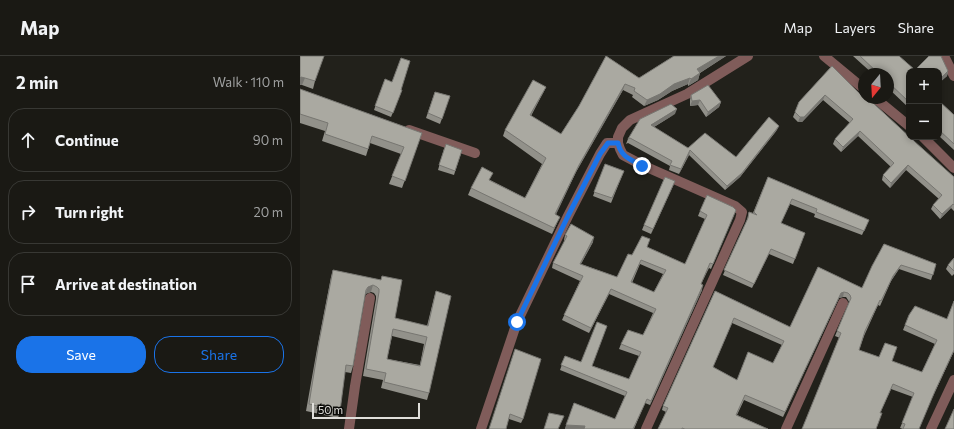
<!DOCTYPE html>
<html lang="en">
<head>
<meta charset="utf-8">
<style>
  :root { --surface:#1a1914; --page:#272622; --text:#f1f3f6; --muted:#9fa0a0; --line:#383834; --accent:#1a73e8 }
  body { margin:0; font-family:Commissioner,sans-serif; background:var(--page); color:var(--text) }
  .controls { position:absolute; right:12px; top:12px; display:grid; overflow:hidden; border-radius:8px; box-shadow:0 2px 6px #0003 }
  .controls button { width:36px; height:36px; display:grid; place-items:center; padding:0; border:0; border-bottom:1px solid var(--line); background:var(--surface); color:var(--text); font:20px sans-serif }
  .compass { position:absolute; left:558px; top:12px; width:36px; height:36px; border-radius:50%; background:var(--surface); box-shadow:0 2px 6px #0003; rotate:198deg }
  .scale { position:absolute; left:12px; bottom:10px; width:108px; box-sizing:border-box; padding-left:4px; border:2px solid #e0dfdb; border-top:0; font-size:11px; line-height:14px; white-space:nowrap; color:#e0dfdb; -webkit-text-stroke:3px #0b0b08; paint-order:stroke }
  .stop { position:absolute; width:12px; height:12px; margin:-9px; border:3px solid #1a73e8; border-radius:50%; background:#fff }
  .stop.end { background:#1a73e8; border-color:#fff; box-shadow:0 1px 4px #0008 }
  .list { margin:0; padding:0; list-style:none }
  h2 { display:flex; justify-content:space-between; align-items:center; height:52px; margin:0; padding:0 16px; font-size:17px }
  h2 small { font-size:13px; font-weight:400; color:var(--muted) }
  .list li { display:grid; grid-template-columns:26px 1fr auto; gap:12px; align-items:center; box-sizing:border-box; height:64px; margin:0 8px 8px; padding:0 8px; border:1px solid var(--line); border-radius:16px }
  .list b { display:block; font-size:15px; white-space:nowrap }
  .list em { font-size:13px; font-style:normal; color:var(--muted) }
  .actions { display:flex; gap:8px; padding:12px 16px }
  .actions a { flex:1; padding:9px 0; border:1px solid var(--accent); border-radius:16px; text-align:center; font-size:14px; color:var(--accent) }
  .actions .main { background:var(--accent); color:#fff }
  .icon { flex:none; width:22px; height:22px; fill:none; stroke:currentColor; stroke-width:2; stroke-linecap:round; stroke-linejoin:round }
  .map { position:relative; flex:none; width:654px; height:373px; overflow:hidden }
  header { display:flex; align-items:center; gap:24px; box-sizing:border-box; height:56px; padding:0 20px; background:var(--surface); border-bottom:1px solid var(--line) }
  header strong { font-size:19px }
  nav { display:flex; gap:22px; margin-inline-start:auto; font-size:14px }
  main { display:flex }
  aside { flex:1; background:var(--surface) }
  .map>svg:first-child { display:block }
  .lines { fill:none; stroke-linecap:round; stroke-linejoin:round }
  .minor { stroke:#805c5a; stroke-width:10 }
  .wall { fill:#92918a; fill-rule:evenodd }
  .shaded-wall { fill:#777671 }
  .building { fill:#aaa9a1; stroke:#777671; fill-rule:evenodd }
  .route { stroke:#1a73e8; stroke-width:5 }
</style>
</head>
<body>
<header>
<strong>Map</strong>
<nav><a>Map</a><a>Layers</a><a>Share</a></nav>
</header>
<main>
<aside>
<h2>2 min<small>Walk · 110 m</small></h2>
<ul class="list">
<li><svg class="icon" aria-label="ahead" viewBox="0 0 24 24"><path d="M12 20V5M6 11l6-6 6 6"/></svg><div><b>Continue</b></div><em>90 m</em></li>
<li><svg class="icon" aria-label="right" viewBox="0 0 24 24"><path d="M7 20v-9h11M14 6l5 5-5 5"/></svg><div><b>Turn right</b></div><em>20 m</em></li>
<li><svg class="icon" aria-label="arrive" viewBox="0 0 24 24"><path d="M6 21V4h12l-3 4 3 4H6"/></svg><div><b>Arrive at destination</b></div></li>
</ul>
<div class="actions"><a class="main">Save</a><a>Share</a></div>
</aside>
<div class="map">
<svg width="654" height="373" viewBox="0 0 654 373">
  <rect width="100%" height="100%" fill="#22211b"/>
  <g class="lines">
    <!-- minor -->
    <g class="minor">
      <polyline points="524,0 564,33"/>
      <polyline points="644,0 654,20"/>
      <polyline points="575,42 609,70"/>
      <polyline points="109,74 175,97"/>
      <polyline points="623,81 654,112"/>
      <polyline points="49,373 55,330 70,242"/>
      <polyline points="181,373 217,266 268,160 300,98 307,87 318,87"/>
      <polyline points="346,373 440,164 442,156 435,150 342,109 323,99 320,93 318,87 318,81 322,72 330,64 387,38 448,0"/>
      <polyline points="486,373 543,247"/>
      <polyline points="631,373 654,324"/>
    </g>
  </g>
  <!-- wall -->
  <g class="wall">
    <polygon points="0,0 15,25 13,33 2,29 0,29"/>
    <polygon points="306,0 339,22 374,0 426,0 400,17 398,24 388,30 388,28 372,35 358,44 344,50 332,41 333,39 323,34 276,116 256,158 257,167 252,178 168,139 171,132 190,124 225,142 242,108 203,80 205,74 246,31 243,37 231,60 261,78 279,50"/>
    <polygon points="553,0 599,0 615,14 629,0 641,0 648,15 647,20 639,27 639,15 609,15 609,52 588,32 588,18 573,18"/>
    <polygon points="532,10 569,47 654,121 654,155 651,152 640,163 631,153 633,149 639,143 606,114 590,132 582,124 583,119 591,111 558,80 541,96 533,88 535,83 550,67 523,44 502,66 498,66 493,61 499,46"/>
    <polygon points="85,23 102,34 91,61 74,54"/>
    <polygon points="0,33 122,77 102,132 89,128 101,98 70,87 66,100 22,85 25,75 0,67"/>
    <polygon points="135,36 150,40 140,68 126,62"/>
    <polygon points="391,39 421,46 419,51 406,61 398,49 390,50 390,44"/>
    <polygon points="639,45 654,59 654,94 639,80"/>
    <polygon points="375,58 354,71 388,92 436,101 477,74 440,121 425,134 389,99 379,118 369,114 370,110 328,87 326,88 328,83"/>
    <polygon points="144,93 162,94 154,119 138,114"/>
    <polygon points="305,108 324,115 311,147 293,140"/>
    <polygon points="468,121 569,164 562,179 514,161 515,158 490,148 481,167 505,177 493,208 469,198 452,232 423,219 447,164 449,156 453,157"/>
    <polygon points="375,125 351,178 342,174 344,169"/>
    <path d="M 436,154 L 411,213 L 409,212 L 401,228 L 402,234 L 350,349 L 345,347 L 334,373 L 265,373 L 274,347 L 315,363 L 325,340 L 260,314 L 265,300 L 329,323 L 339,300 L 319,293 L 321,288 L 343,279 L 353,257 L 309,238 L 289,277 L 262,264 L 280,225 L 252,212 L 253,207 L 265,185 L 264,184 L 265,179 L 293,186 L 281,208 L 317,221 L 332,199 L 347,191 L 385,208 L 405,163 L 398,160 L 400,155 ZM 340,208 L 363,218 L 354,236 L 332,227 Z"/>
    <path d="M 584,188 L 636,208 L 631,224 L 599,213 L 591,225 L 580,250 L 578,249 L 564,280 L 559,294 L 579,301 L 592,305 L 622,316 L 635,288 L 603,274 L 605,269 L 647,263 L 654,245 L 654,295 L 633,340 L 603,373 L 600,372 L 613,341 L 591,333 L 580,357 L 576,373 L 540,282 L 535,280 L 549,246 L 548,244 L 546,241 L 543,241 L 539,242 L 483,361 L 444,344 L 437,359 L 468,373 L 358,373 L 366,356 L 362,354 L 363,350 L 415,235 L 490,271 L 518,211 L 562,232 ZM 432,267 L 482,289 L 473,307 L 437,324 L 413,311 Z"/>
    <polygon points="654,202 654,218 652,220 646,213 648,209"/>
    <path d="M 33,214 L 81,224 L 82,220 L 95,262 L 127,270 L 134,242 L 136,235 L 129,337 L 127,344 L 81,332 L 83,324 L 63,320 L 76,243 L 76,240 L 74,237 L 71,236 L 65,238 L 53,310 L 51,317 L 45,316 L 40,355 L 38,362 L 6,355 L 17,293 L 31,221 ZM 92,280 L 124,288 L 120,309 L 87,303 Z"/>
    <polygon points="215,293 223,363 221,367 209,363"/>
  </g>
  <!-- shaded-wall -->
  <g class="shaded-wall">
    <polygon points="419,0 426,0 395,20 397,13"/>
    <polygon points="648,15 647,20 639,27 639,24"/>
    <polygon points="400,17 398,24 388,30 391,23"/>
    <polygon points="1,21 5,22 2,29 0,29 0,22"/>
    <polygon points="390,22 388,28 372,35 358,44 344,50 347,44 374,28"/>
    <polygon points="325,28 323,34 276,116 253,165 255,158 279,109"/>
    <polygon points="246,31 243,37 227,66 230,59"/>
    <polygon points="525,39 523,44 502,66 498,66 500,61"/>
    <polygon points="400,44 398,49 390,50 392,45"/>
    <polygon points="421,46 419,51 406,61 408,56"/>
    <polygon points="377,53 375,58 349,74 351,69"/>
    <polygon points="479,70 477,74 440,121 425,134 427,130"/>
    <polygon points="560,75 558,80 541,96 543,91"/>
    <polygon points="390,94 389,99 379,118 381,113"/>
    <polygon points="608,109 606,114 590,132 591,127"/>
    <polygon points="375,125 373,130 351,178 353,173"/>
    <polygon points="653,148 651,152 640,163 642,158"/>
    <polygon points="260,161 257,167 252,178 254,172"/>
    <polygon points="294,181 293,186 278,213 280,208"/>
    <polygon points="601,209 599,213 591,225 580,250 593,220"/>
    <polygon points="73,229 71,236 65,238 64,241 68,231"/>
    <polygon points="403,229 402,234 350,349 351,345"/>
    <polygon points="311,233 309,238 289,277 291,272"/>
    <polygon points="544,236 543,241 539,242 483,361 541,237"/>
    <polygon points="654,294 654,295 633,340 635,335"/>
    <polygon points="266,369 285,370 284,373 265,373"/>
  </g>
  <!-- building -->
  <g class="building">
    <polygon points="0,0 24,0 15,25 5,22 1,21 0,22"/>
    <polygon points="306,0 339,22 374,0 419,0 397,13 400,17 391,23 390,22 374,28 360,38 347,44 334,35 335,32 325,28 279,109 255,158 260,161 254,172 171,132 182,111 193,117 189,124 225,142 246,102 205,74 233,24 246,31 230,59 261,78 279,50"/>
    <polygon points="560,0 599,0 615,14 629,0 641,0 648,15 639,24 639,15 609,15 609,46 588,26 588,18 579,18"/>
    <polygon points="101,2 110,5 101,34 102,34 93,57 75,50 85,23 92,26"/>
    <polygon points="532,10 569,47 571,45 614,85 654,121 654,149 653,148 642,158 633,149 642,139 608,109 591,127 583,119 594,107 560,75 543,91 535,83 553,63 525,39 504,61 500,61 495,56 499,46"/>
    <polygon points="408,29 421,46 408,56 400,44 392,45 391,39"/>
    <polygon points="0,33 122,77 105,125 92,120 104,91 72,80 68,93 25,78 28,67 0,58"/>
    <polygon points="135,36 150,40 142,63 128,57"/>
    <polygon points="639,45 654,59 654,88 639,74"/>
    <polygon points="371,48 377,53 351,69 388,92 405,77 436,101 469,61 479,70 442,117 427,130 390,94 381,113 370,109 372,105 330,82 328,83 340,63"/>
    <polygon points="146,88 162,94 155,115 139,109"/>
    <polygon points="305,108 324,115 312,142 294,136"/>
    <polygon points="365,121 375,125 353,173 344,169"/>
    <polygon points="468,121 569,164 564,175 516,156 517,153 492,143 481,167 505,177 495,203 471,193 454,228 424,214 448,162 449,156 457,159 454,156"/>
    <path d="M 407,139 L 433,151 L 436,154 L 413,208 L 410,207 L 401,228 L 403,229 L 351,345 L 347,343 L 333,373 L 284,373 L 285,370 L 266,369 L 274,347 L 315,363 L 327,336 L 261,309 L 265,300 L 281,306 L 297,266 L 307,270 L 292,310 L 329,323 L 341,296 L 321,288 L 328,274 L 343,279 L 356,253 L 311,233 L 291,272 L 264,259 L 283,220 L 253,207 L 267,180 L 265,179 L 271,168 L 294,181 L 280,208 L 317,221 L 328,198 L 332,199 L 342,180 L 350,183 L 347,191 L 385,208 L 407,159 L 400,155 ZM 341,204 L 366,214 L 354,236 L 331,226 Z"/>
    <path d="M 584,188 L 636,208 L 633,219 L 601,209 L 593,220 L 581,245 L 580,244 L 565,275 L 559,294 L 579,301 L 585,287 L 597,291 L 592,305 L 622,316 L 637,284 L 605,269 L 609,259 L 615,250 L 647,263 L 654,245 L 654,294 L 635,335 L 619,373 L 603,373 L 605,368 L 602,367 L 614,337 L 593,328 L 580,357 L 582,357 L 576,373 L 502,373 L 541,277 L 537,275 L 551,242 L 550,239 L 548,237 L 544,236 L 541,237 L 485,356 L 445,339 L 436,359 L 468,373 L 385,373 L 382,372 L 382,373 L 358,373 L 368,352 L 363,350 L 415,235 L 490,271 L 518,211 L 562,232 L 572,210 ZM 434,262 L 484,285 L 473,307 L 448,296 L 437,324 L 413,311 Z"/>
    <polygon points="654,202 654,215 648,209"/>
    <path d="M 33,214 L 81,224 L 82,220 L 102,224 L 95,262 L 128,270 L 136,235 L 151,240 L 129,337 L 84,326 L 86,317 L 66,313 L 79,236 L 79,233 L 77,231 L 73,229 L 68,231 L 66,234 L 53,310 L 46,309 L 40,355 L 9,348 L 19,286 ZM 93,273 L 127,281 L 120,310 L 87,303 Z"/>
    <polygon points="215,293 241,303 223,363 210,358 206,373 189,373"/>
    <polygon points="654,353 654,373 645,373"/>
    <polygon points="249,357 264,360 258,373 244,373"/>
  </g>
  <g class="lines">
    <!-- route -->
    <path class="route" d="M 217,266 L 268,160 L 300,98 L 308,87 L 318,87 C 321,101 330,103 342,110"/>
  </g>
</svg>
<div class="controls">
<button>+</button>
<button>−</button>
</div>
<svg class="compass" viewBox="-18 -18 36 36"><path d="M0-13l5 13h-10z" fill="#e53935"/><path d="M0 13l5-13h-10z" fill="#9fa0a0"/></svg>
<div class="scale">50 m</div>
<div class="stop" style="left:217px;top:266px"></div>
<div class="stop end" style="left:342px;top:110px"></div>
</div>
</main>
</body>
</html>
